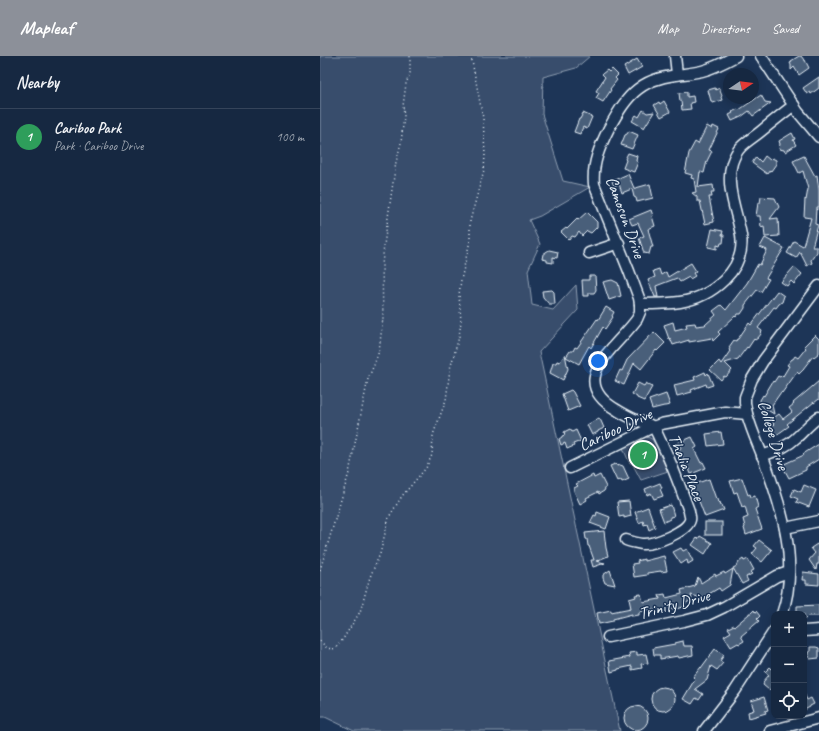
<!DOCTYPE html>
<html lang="en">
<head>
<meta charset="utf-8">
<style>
  :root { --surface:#162841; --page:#23344c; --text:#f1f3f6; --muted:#9ea6b1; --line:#35445a; --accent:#8c9099 }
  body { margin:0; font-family:Caveat,sans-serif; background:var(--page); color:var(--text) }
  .controls { position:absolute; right:12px; bottom:12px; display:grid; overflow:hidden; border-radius:8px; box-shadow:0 2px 10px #0003 }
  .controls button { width:36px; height:36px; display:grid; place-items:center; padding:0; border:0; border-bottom:1px solid var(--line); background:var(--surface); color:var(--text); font:20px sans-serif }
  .compass { position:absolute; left:403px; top:12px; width:36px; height:36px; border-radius:50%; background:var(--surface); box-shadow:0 2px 10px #0003; rotate:77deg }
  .you { position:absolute; left:278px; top:305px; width:14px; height:14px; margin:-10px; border:3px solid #fff; border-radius:50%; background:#1a73e8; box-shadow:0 0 0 6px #1a73e833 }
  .badge { display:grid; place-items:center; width:26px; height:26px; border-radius:50%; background:var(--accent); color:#fff; font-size:13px; font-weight:700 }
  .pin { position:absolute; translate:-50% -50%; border:2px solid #fff; box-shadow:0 1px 4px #0006 }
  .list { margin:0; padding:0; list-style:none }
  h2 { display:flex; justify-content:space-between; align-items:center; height:52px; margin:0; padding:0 16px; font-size:17px }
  h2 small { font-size:13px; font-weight:400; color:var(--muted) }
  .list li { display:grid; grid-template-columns:26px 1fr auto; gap:12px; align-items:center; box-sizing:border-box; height:56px; padding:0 16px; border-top:1px solid var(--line) }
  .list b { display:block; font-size:15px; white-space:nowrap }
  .list p { margin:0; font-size:13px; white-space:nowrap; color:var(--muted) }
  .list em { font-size:13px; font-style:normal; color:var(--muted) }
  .icon { flex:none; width:22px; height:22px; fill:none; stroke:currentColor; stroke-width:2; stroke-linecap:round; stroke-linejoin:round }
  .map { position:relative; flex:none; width:499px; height:675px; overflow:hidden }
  header { display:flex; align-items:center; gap:24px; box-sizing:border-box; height:56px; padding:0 20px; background:var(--accent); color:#fff }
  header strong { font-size:19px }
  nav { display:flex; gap:22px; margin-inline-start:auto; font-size:14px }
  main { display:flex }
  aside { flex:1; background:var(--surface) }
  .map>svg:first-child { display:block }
  .green { fill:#374d6c; stroke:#909fb2 }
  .building { fill:#495e7a; stroke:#e8f1f8 }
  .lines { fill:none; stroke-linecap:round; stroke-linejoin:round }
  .minor-casing { stroke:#e8f1f8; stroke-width:13 }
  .path { stroke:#e8f1f8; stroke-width:1.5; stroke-dasharray:1 3; stroke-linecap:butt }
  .minor { stroke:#1d3557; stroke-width:10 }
  .labels { text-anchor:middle; stroke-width:3; stroke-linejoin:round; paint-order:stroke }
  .street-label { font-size:17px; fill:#e8f1f8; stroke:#1d3557 }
</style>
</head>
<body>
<header>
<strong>Mapleaf</strong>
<nav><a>Map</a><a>Directions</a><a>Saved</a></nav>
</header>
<main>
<aside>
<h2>Nearby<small></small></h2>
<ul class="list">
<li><span class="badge" style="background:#2e9e5b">1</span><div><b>Cariboo Park</b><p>Park · Cariboo Drive</p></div><em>100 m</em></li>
</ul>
</aside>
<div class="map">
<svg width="499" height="675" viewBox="0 0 499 675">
  <rect width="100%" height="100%" fill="#1d3557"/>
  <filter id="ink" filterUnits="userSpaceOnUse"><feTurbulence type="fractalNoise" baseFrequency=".025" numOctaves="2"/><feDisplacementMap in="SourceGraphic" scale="8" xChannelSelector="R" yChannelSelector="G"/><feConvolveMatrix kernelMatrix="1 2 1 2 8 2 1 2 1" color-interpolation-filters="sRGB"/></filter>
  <g filter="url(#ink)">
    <!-- green -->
    <g class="green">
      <polygon points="0,0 270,0 256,12 223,21 222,58 243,125 270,131 220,160 209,164 220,188 208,214 212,249 233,254 256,229 258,254 219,296 300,675 34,675 5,661 0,661"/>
      <polygon points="326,381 330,382 333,384 348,415 321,424 313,409 309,406 303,392"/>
    </g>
    <!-- building -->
    <g class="building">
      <polygon points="479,0 481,0 484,4 485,4 489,12 479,19 474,11 471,14 471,9 470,7 472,6 471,5"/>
      <polygon points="317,3 322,11 308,19 304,11"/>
      <polygon points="292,13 298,19 295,22 297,24 290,33 291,34 283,46 276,42 279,37 276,35 285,21 282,18 287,14 289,16"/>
      <polygon points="499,21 499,32 491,38 490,36 487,38 483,32"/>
      <polygon points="395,32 396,34 399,32 402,40 401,41 402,44 393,47 392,45 391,45 388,34"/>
      <polygon points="367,36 367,41 373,40 374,46 370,47 371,53 362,54 361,45 360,45 359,37"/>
      <polygon points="441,39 445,46 451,47 433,60 429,55 421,61 412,65 409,59 413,57 412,56 418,53 419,54"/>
      <polygon points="344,45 350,56 341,61 334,49 339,46 340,48"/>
      <polygon points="323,54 327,57 334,56 324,72 312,65 316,59 319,61"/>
      <polygon points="263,57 272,61 267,73 263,71 260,78 254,76 259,63 260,63"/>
      <polygon points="387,70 392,73 393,70 399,73 389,94 392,95 387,105 384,117 380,116 378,131 393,129 394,136 391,136 392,141 389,141 394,166 385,168 380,145 377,145 377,141 372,137 376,136 374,123 371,122 372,119 365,117 369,97 375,86 378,88"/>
      <polygon points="309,75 318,79 312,93 301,89 305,79 307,78"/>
      <polygon points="472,77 475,83 473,84 476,89 465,96 464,94 459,93 460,88 459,85"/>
      <polygon points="308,97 317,100 316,105 318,106 314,116 303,112 306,104 305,103"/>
      <polygon points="445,100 450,104 452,102 456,104 456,108 451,115 450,114 447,118 432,107 436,101 441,106"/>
      <polygon points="484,100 495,120 497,119 499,134 499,151 497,151 497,154 496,153 495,168 498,169 492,191 497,191 497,196 491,204 492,207 487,210 480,196 476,202 467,197 474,185 483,190 491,162 484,161 485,143 486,144 488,133 483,115 479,117 473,105"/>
      <polygon points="308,118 314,132 302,137 299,128 294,130 292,125"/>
      <polygon points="330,128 333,142 317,146 316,142 314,141 312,133"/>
      <polygon points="441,141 455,142 459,151 450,163 458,162 459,180 445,181 444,170 441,171 440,160 436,160 438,147 440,147"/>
      <polygon points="331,154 333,160 332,160 335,170 328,173 333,191 331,191 329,198 324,197 319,182 324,180 318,167 312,169 309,163"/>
      <polygon points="267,156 277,166 277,171 271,177 267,175 262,180 259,176 255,181 252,180 249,184 241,176 246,172 247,173 257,163 258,164"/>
      <polygon points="392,173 403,175 402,179 404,179 403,187 401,187 400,190 397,189 397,193 388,191"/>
      <polygon points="445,182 464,192 446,222 449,223 441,236 437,234 425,249 425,252 421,258 418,258 416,261 415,260 398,276 400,278 393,285 392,282 369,286 369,284 353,289 350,282 349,283 344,269 353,266 355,274 367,271 366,268 375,267 376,270 385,269 396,259 393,255 401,249 406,254 427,227 438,208 440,209 447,194 440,191"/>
      <polygon points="229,194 238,196 237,202 233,201 233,207 227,206 227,204 222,203 223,198"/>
      <polygon points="371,207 376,215 373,217 375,220 370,223 369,221 360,226 357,222 336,230 338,241 335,241 328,224 335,221 333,215 339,213 341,219 346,216 348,221"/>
      <polygon points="474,211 482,218 474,228 471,225 467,230 461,226"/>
      <polygon points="269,220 275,220 276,234 274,237 269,237 269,240 263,240 262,224 269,224"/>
      <polygon points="292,224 298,227 301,240 289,244 283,226"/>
      <polygon points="232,234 234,236 235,248 229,248 223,241 222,235"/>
      <polygon points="457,235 464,240 462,246 459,248 456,252 454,251 438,272 442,275 441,278 438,282 435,284 434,283 428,292 427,291 418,303 405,307 412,314 406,321 404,320 401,324 390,314 399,305 401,308 410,295 409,294 410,292 409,291 414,284 416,285 417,283 418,283 429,267 431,269"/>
      <polygon points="286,251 294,256 292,260 293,261 285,273 283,271 271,292 269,290 259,308 246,301 250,295 253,295 255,291 257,292 277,263 278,264"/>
      <polygon points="334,276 345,287 337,295 336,294 321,313 314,307 304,329 295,325 300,314 302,315 307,304"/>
      <polygon points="495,279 499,283 499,297 494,301 493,300 483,313 484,313 479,318 477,316 462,337 461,336 452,349 454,358 444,352 441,349 440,344 443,339 444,340 453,325 454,326 458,320 460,321 462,319 463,320 469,310 467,309 472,303 473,303 475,300 478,302 486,292 484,290"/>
      <polygon points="245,298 248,313 243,324 230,317 233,307 236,307 237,305 240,306"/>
      <polygon points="385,316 386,319 388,317 393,329 387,331 386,328 371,334 372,336 357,340 354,329 375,324 374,321"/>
      <polygon points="499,325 499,343 494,347 494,346 467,368 469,370 455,380 449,372 454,368 451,364 459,358 463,363 472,356 469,352 474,348 473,347"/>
      <polygon points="318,327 324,330 326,327 332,331 324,345 317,342 317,341 312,338"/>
      <polygon points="251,334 253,336 260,350 248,355 242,338"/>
      <polygon points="346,338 350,349 345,350 344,350 332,353 329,344"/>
      <polygon points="279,362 281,365 284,372 278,375 278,376 272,379 267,369"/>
      <polygon points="250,373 252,376 256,374 261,385 253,388 254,390 247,393 245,387 241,389 239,383 242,381 242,380 245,379 244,376"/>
      <polygon points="401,376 403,388 388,390 386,378"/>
      <polygon points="372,381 377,391 374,393 381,407 383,406 386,412 371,418 369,413 368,413 362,399 358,393 361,392 358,387"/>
      <polygon points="499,388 499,403 486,411 486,414 469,422 462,409 484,399 483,398"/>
      <polygon points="295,408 297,410 300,409 303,410 309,423 302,426 301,424 297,425 290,410"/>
      <polygon points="273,419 274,422 280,419 286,431 284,435 279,438 278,436 266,442 267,444 260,448 254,435 254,432 258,430 256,428"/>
      <polygon points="422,422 428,439 430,438 431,441 435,440 438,451 435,453 442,473 426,479 424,472 425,471 423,463 428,461 425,450 422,451 417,436 414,437 410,425"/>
      <polygon points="389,423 396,443 398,443 399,447 400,446 401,449 402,449 404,454 385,461 377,440 376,441 374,435 373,435 372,429"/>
      <polygon points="340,427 342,432 340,433 343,440 334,443 331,437 327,439 325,433"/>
      <polygon points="484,429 496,434 489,451 476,446 478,443 471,440 474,433 481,436"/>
      <polygon points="309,445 311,460 304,462 304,460 299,461 297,446"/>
      <polygon points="351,449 354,460 350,461 350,463 344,466 339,453"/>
      <polygon points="328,451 335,471 329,474 327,468 324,469 323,465 319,467 315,456"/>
      <polygon points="277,456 290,461 286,473 270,467 274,459 276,460"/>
      <rect x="385" y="466" width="17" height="13"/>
      <polygon points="284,475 286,492 288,500 276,505 285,507 273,511 271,504 274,504 269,490 268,490 267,483 266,483 265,477"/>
      <polygon points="380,480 392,487 385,498 372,489 377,482 378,483"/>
      <polygon points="439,484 452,494 442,506 432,498 437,492 434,490"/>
      <polygon points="497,488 499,491 499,508 497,508 496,514 489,504 495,497 491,492"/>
      <polygon points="361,492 363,495 367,493 373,505 368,508 367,504 361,508 353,496"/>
      <polygon points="344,500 347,515 341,516 341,515 327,517 327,519 314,521 312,508 318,507 317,505 324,503 324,505"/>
      <polygon points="423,503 424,505 428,503 434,514 430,516 432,518 426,521 428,525 422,528 413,512 417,510 419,506"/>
      <polygon points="413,513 410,529 401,535 399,532 382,542 371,539 372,543 370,545 364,548 365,550 358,553 357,552 342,555 339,555 339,553 333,554 332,553 319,556 319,559 312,560 312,558 293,563 293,565 279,568 277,557 291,554 291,556 311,552 309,543 316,541 315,539 321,538 323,546 340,543 339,539 345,538 346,542 362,538 361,534 375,530 378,521 381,527 395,518 396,520 404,516 405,518"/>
      <polygon points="290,514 295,529 285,527 283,522 283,519"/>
      <polygon points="483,516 499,518 499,529 486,528 486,524 482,524"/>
      <polygon points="499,549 499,560 488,560 484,564 484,558 477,558 477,550"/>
      <polygon points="434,554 435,556 436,555 440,560 437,563 439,565 421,580 424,585 419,588 418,587 411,591 404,580 411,576 408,572 414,569 415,570 429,558 429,557 431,557"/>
      <polygon points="363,585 364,590 372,590 373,599 359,602 358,600 340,603 340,599 334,599 333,592 355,588 355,587"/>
      <polygon points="490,591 496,591 499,592 499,602 490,603 488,600 488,596 490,596"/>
      <polygon points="395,593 404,599 400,605 403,607 397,614 391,610 387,624 375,633 383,638 379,644 376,642 372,648 363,643 375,623 373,621 381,611 381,612"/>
      <polygon points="317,596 317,599 318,599 326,598 328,607 321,608 322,612 312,614 312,610 298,613 298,614 291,616 289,605 310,601 309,597"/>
      <polygon points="450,611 453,614 454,613 454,625 451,629 452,631 449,634 443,629 444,627 443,626 449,619 445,616"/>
      <circle cx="343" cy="643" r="12"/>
      <polygon points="484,637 487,644 491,642 494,648 490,650 490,651 484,654"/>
      <polygon points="444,641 448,654 445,655 446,657 429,662 428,656 434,654 431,645"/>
      <circle cx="316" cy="662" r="12"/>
    </g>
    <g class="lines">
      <defs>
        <g id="minor">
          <polyline points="355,0 357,18"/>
          <polyline points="441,0 478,56 499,81"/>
          <polyline points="269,197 299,187"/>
          <path d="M 320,248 L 319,242 L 309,215 L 274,128 C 272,108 280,90 289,72 C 297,58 305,43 318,33 C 337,18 360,20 382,15 C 394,12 405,6 416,0"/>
          <path d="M 442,400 C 454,396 467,391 476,382 C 484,375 490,367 499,361"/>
          <polyline points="250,412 333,371 341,368 405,356 427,358"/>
          <polyline points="465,472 499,465"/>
          <path d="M 306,484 C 311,486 317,487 322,488 C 333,489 367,476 370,464 C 371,461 369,458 369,455 C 360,431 352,407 340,384 C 338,380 336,374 333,371 C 329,367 321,366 316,364 C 310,361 303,358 297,354 C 245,324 296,292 317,263 L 320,256 L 320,248 C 333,248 347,248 360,246 C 392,241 426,214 421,179 C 417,156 405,130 412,107 C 414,101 417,95 421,91 C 427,85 434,81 440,76 C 451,67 462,58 474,49"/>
          <path d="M 462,558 C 480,507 461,449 443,401 C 437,386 431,373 427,358 L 425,347 L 425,341 L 432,323 L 443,305 L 499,230"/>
          <polyline points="484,575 499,574"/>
          <polyline points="288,581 364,565 387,559 404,551 457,520 469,516"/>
          <polyline points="384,675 415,635 454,575"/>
          <polyline points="450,675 499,662"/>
        </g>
      </defs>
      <!-- minor casing -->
      <use href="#minor" class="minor-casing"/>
      <!-- path -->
      <g class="path">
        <polyline points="0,514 29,417 48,323 54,309 59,295 63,262 62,209 64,189 76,106 81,87 84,60 83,50 86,28 90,17 90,0"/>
        <polyline points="0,585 7,592 12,593 16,592 23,583 40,556 50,521 60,498 69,461 82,440 106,412 112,399 113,379 126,344 130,313 139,281 141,265 139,239 141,224 150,185 150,165 164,114 165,99 163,62 151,0"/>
      </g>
      <!-- minor -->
      <use href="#minor" class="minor"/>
    </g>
  </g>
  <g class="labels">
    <!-- street labels -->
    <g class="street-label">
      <text transform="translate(306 161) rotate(70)" y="6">Camosun Drive</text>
      <text transform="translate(295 373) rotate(-25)" y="6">Cariboo Drive</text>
      <text transform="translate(454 379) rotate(73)" y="6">College Drive</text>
      <text transform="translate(367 411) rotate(68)" y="6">Thalia Place</text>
      <text transform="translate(354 548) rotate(-15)" y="6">Trinity Drive</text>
    </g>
  </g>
</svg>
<div class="controls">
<button>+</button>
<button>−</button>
<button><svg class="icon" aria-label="locate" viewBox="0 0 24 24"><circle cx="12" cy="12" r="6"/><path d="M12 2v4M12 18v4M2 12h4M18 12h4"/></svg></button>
</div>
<svg class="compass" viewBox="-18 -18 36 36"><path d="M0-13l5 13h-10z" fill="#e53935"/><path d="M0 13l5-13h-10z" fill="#9ea6b1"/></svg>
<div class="you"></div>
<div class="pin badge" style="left:323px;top:399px;background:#2e9e5b">1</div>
</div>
</main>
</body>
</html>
